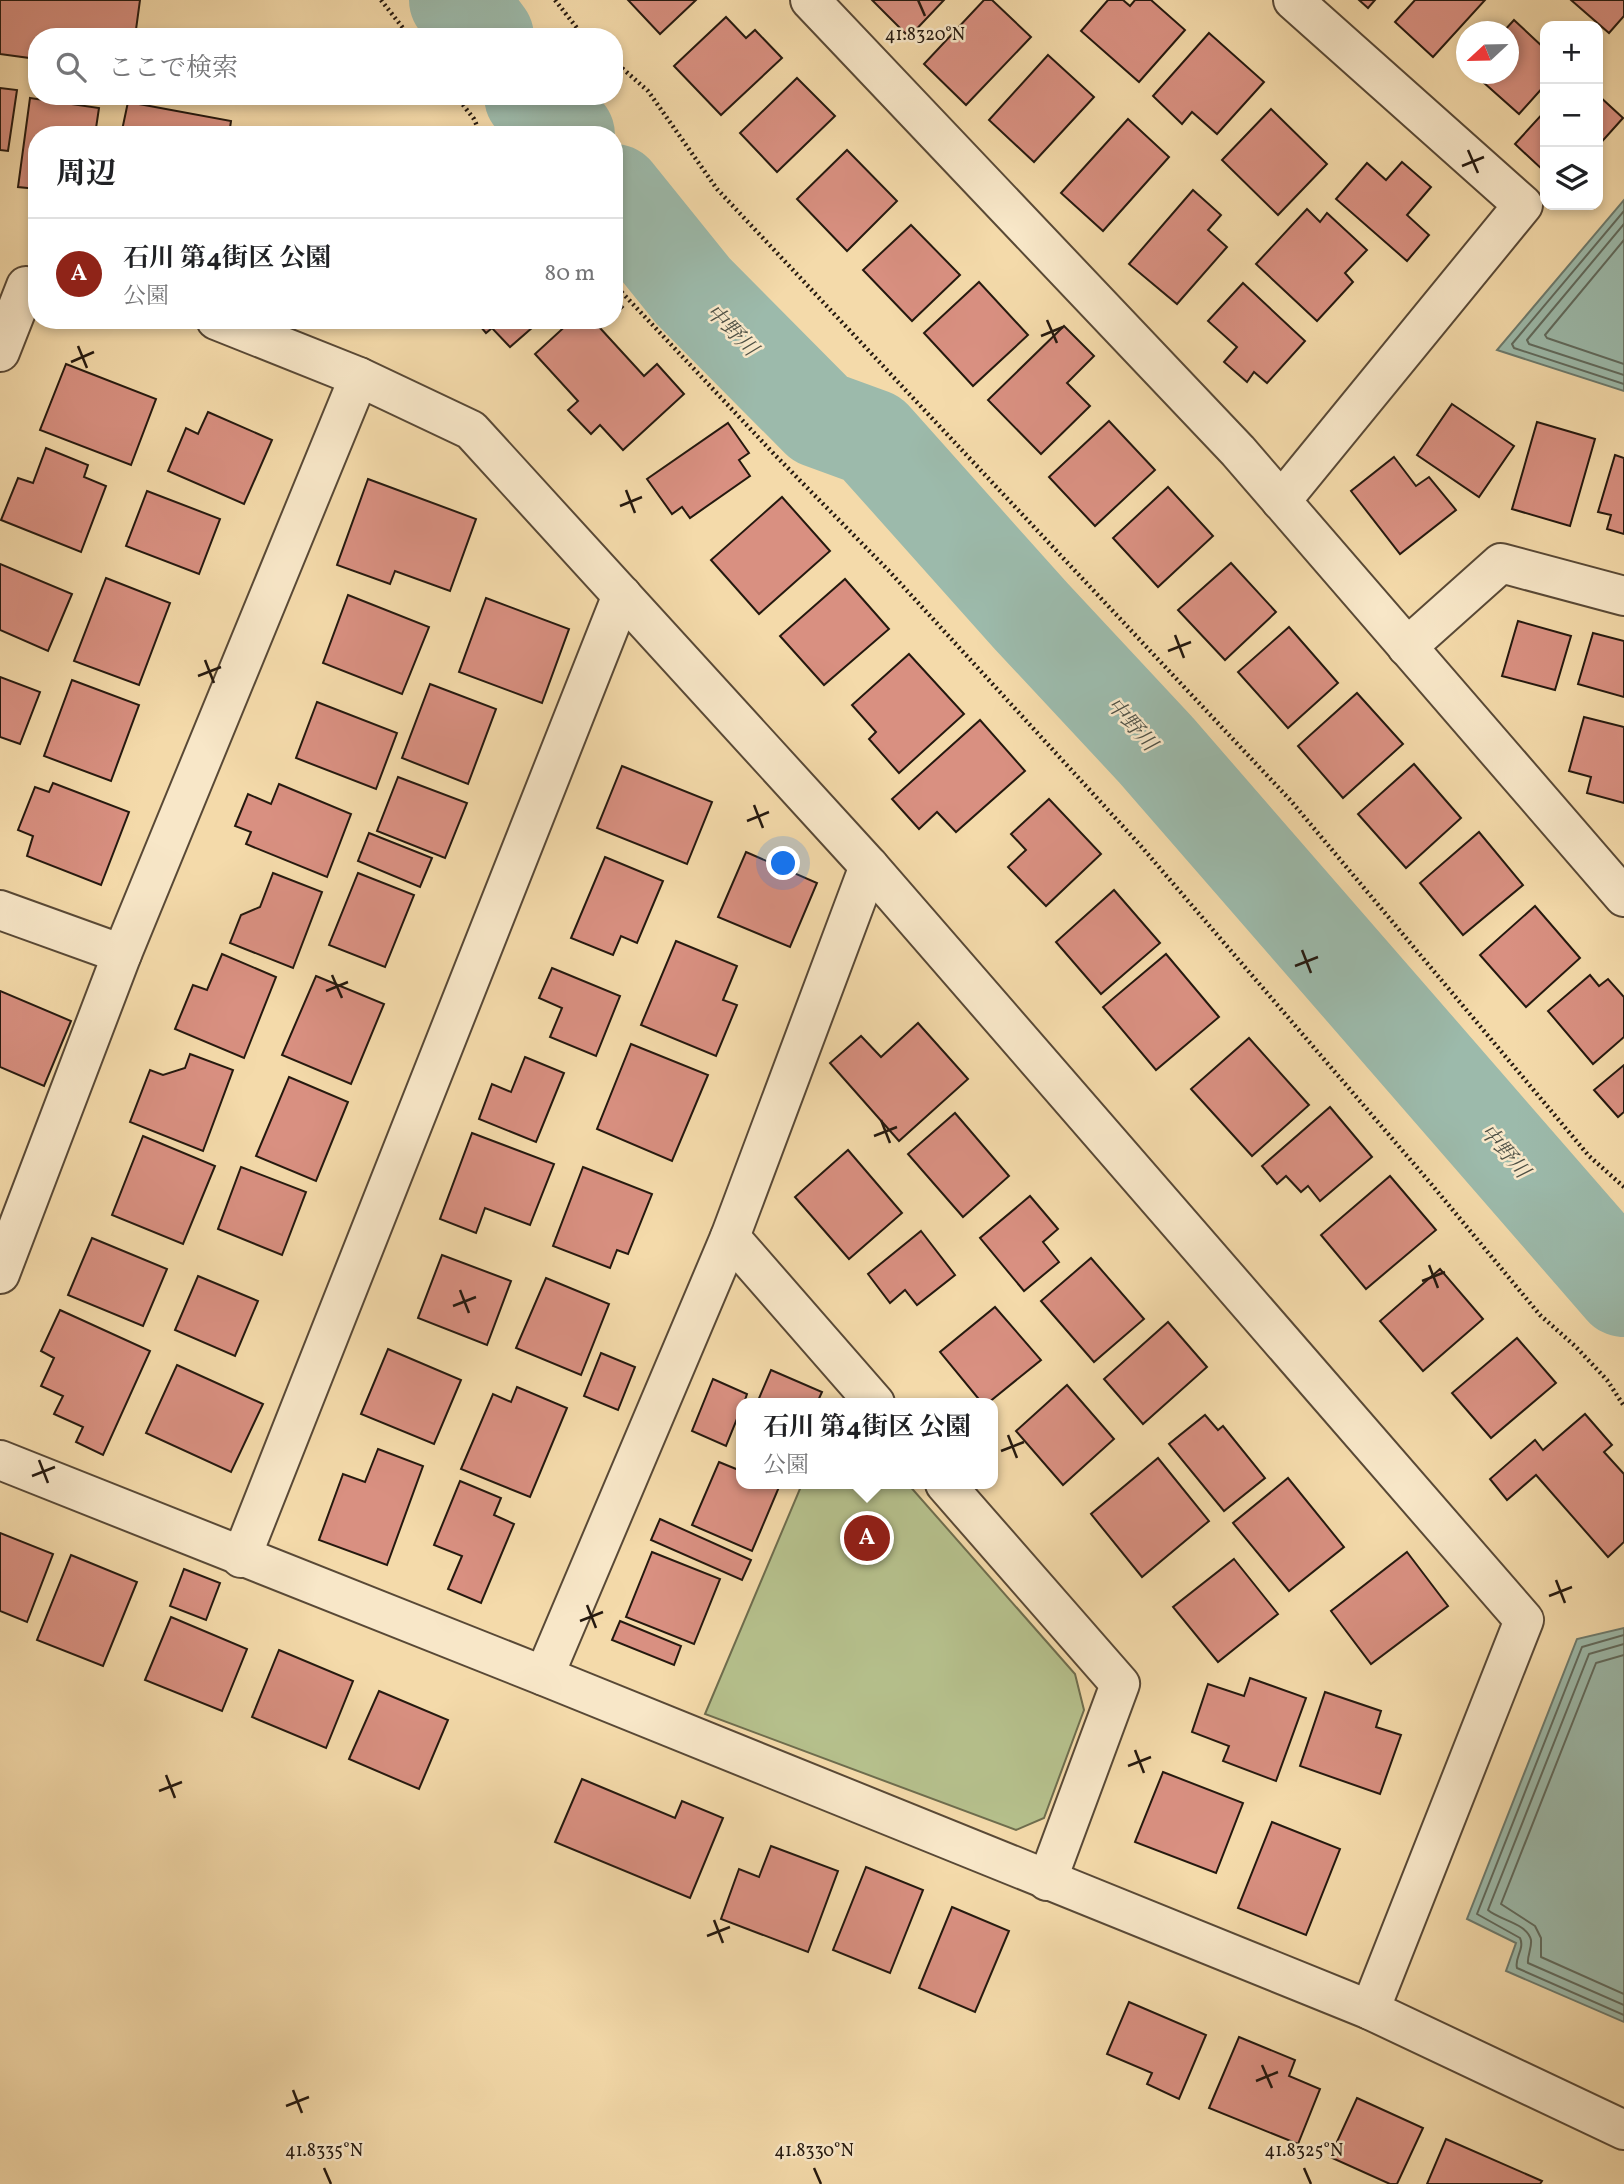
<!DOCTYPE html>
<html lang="ja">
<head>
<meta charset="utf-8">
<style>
  :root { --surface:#fff; --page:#f6f6f6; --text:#202124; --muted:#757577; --line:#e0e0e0; --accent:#8f2418 }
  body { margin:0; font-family:Vollkorn,"Noto Serif JP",serif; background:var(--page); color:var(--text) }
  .controls { position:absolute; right:21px; top:21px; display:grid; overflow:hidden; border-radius:14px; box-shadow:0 4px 10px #0003 }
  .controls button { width:63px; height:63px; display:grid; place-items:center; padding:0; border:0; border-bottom:2px solid var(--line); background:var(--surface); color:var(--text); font:35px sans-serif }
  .compass { position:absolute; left:1456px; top:21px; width:63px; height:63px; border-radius:50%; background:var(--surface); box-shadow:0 4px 10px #0003; rotate:248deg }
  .you { position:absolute; left:784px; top:864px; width:24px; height:24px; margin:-18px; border:5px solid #fff; border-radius:50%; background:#1a73e8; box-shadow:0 0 0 10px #1a73e833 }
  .badge { display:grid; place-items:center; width:46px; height:46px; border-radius:50%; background:var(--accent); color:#fff; font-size:23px; font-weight:700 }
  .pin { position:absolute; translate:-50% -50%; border:4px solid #fff; box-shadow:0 2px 7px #0006 }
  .popup { position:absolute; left:736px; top:1398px; width:262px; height:91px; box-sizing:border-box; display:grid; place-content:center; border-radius:14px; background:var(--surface); filter:drop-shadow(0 2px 5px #0005); font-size:23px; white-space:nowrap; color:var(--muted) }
  .popup b { font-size:26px; color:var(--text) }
  .popup::after { content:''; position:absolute; left:50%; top:100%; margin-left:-14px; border:14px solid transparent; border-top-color:var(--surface) }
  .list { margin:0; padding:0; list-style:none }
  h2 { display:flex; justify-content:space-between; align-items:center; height:91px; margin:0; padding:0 28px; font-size:30px }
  h2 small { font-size:23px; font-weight:400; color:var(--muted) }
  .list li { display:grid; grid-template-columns:46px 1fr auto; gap:21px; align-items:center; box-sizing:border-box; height:112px; padding:0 28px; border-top:2px solid var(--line) }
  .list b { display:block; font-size:26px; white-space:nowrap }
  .list p { margin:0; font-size:23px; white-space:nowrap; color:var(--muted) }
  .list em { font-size:23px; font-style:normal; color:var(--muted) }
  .icon { flex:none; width:38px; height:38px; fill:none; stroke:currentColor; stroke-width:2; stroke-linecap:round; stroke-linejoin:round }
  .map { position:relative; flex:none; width:1624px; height:2184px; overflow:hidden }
  .search { position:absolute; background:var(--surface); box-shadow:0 4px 10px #0003; left:28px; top:28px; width:595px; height:77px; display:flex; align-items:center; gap:18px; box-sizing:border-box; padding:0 24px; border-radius:28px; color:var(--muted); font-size:26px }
  .panel { position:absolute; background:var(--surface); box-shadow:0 4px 10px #0003; left:28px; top:126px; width:595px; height:203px; border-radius:28px }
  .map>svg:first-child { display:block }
  .green { fill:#b6c18d; stroke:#6e6d4e; stroke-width:2 }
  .water { fill:#9cbaab; stroke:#6c7a6d; stroke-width:2 }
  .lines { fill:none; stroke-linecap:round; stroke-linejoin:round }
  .shore { stroke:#606a5d; stroke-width:2 }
  .river { stroke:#9cbaab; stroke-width:98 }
  .building { fill:#d99081; stroke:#25190f; stroke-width:2 }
  .street-casing { stroke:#594936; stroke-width:42 }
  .path { stroke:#25190f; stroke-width:4.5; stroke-dasharray:2 3.5; stroke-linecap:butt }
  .street { stroke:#f8e7c8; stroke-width:38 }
  .ticks { fill:none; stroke:#25190f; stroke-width:2.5 }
  .labels { text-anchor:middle; stroke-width:5; stroke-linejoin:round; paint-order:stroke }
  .water-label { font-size:21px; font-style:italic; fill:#4f5146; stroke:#f8e7c8 }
  .ticks-label { font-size:18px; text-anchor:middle; fill:#25190f; stroke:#f8e7c8; stroke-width:5; stroke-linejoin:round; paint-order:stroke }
</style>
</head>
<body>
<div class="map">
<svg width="1624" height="2184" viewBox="0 0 1624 2184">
  <rect width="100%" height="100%" fill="#f4daaa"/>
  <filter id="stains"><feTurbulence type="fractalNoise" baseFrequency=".00286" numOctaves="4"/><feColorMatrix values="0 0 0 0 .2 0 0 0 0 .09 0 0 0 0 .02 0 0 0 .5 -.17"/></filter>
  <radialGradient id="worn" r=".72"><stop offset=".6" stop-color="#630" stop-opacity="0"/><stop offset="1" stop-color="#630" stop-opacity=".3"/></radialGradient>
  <!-- green -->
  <polygon class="green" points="802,1484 908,1484 1075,1674 1084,1710 1044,1818 1016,1830 705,1714"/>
  <!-- water -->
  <g class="water">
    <polygon points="1624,200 1624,391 1497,350"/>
    <polygon points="1624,1628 1624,2022 1506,1971 1516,1943 1467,1919 1577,1639"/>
  </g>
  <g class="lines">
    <!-- shore -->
    <g class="shore">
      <polyline points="1624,211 1512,344 1514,348 1624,384"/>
      <polyline points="1624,224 1527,340 1529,344 1624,375"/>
      <polyline points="1624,240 1545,335 1547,338 1624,364"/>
      <path d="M 1624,1635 L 1582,1647 L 1477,1914 L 1520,1938 C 1525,1949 1514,1958 1517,1968 L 1624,2015"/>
      <path d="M 1624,1644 L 1589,1654 L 1488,1910 C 1499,1920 1527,1923 1531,1940 C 1532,1948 1527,1956 1528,1963 L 1624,2005"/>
      <polyline points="1624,1655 1596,1663 1501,1904 1535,1926 1541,1938 1541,1957 1624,1994"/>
    </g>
    <!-- river -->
    <g class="river">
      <polyline points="458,0 485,37"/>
      <polyline points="533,96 566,135"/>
      <polyline points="614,193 693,291 820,419 872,438 1031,616 1156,750 1624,1288"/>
    </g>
  </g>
  <!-- building -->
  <g class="building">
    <polygon points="0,0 140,0 135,37 37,37 37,59 0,54"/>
    <polygon points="628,0 696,0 660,34"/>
    <polygon points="872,0 944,0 909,37"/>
    <polygon points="984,0 992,0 1031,37 966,105 924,64"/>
    <polygon points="1108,0 1123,0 1130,6 1135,0 1151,0 1185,30 1139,82 1081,31"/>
    <polygon points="1359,0 1375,0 1368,8"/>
    <polygon points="1415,0 1485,0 1433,57 1395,22"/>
    <polygon points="1571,0 1624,0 1624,16 1609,33"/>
    <polygon points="726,17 746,38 755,30 782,58 721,115 674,66"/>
    <polygon points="1514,20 1545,49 1545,85 1519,114 1474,74 1508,74 1508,32 1503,32"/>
    <polygon points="1209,33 1264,82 1217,134 1192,112 1182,124 1153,96"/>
    <polygon points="1048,55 1094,97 1034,162 989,120"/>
    <polygon points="797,78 835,116 777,172 740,133"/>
    <polygon points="0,88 17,90 8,151 0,150"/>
    <polygon points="1598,95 1623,118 1598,146"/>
    <polygon points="30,98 99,108 95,135 37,135 37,189 18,187"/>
    <polygon points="128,102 231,121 229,135 121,135"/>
    <polygon points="1271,109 1327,164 1278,215 1222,160"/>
    <polygon points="1545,111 1545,172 1515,144"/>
    <polygon points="1128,119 1169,157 1103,231 1061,193"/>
    <polygon points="847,150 897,201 847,251 797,199"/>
    <polygon points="1402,162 1431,187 1407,215 1429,235 1407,261 1336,199 1367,163 1386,180"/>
    <polygon points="1193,190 1221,215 1208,230 1227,247 1177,304 1129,264"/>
    <polygon points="1307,209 1320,222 1327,213 1367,250 1345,273 1353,282 1317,321 1256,264"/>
    <polygon points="911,225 960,275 912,321 863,270"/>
    <polygon points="979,282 1028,335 973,386 924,333"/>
    <polygon points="1243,283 1305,341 1267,383 1254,372 1247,382 1224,362 1237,347 1208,321"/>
    <polygon points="614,298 623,307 614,315"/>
    <polygon points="475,320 541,320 510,347 492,328 486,333"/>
    <polygon points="572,320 609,320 600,328 644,376 657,364 684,394 623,450 600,425 591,434 568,410 578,401 535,354"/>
    <polygon points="1064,326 1094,356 1067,383 1090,406 1041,454 988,400"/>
    <polygon points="66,364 156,399 131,465 40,430"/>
    <polygon points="1452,404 1514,446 1479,497 1417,455"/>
    <polygon points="208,412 272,440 244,504 168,471 186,428 198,434"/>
    <polygon points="1109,421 1155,470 1095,526 1049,477"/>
    <polygon points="1537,422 1595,439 1570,526 1512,509"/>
    <polygon points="728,423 749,453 739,460 750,476 690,518 682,507 672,514 647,479"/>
    <polygon points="46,448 88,465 84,477 106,486 81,552 1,520 18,478 33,483"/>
    <polygon points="1615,455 1624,458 1624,534 1607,529 1611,515 1598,512"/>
    <polygon points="1394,457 1416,486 1429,477 1456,510 1400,554 1351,491"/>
    <polygon points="368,479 476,519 450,591 395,571 390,584 337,565"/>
    <polygon points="1168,487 1213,536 1158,587 1113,538"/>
    <polygon points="147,491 220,519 199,574 126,546"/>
    <polygon points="782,497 830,551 759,614 711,560"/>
    <polygon points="1231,563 1276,612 1225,660 1178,610"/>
    <polygon points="0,564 72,594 48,651 0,630"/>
    <polygon points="106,578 170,603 139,685 74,661"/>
    <polygon points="845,579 889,629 824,685 780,636"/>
    <polygon points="348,595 429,627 402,694 323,663"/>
    <polygon points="486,598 569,629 542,703 459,672"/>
    <polygon points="1518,621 1571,636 1555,690 1502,676"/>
    <polygon points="1289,627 1338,683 1288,728 1238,672"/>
    <polygon points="1593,633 1624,641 1624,697 1578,684"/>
    <polygon points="909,654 964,714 899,773 869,739 876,732 852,705"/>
    <polygon points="0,677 40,692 20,744 0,737"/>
    <polygon points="72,680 139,705 111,781 44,756"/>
    <polygon points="430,684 496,709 468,784 402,758"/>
    <polygon points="1357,693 1403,744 1343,798 1298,746"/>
    <polygon points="317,702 397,733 376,789 296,758"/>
    <polygon points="1584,717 1624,727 1624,803 1587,793 1591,777 1569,771"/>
    <polygon points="980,720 1025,771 956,832 937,812 919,829 892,799"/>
    <polygon points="1414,764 1461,818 1406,868 1358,814"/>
    <polygon points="622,766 712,802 687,864 597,828"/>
    <polygon points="398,777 467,803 445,858 377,831"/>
    <polygon points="53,783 129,812 101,885 27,856 33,836 18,830 35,787 49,792"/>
    <polygon points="279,784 351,814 327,877 246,844 251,832 235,826 248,794 271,804"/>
    <polygon points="1049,799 1101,854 1046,906 1008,867 1026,850 1011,834"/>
    <polygon points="1479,832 1523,885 1463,935 1420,883"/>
    <polygon points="369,833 432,858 420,887 358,861"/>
    <polygon points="746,852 817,883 790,947 718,917"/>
    <polygon points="605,857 663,881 637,943 621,936 613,955 571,938"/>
    <polygon points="273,873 322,892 293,968 230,943 241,915 260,907"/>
    <polygon points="358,873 414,895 385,967 329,945"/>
    <polygon points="1114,890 1160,943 1101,994 1056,942"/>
    <polygon points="1535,906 1580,958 1526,1007 1480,955"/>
    <polygon points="676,941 737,966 723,1000 737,1005 716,1056 641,1025"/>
    <polygon points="222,954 276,977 244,1058 175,1029 193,985 207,990"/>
    <polygon points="1166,954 1219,1017 1156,1070 1103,1007"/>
    <polygon points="552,968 620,996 596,1056 550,1037 562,1008 539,998"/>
    <polygon points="1590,975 1599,986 1608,979 1624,997 1624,1037 1593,1064 1548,1011"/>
    <polygon points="316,976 384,1004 351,1084 282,1055"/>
    <polygon points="0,991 71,1021 44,1086 0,1067"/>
    <polygon points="918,1023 968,1079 899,1141 830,1063 861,1036 881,1057"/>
    <polygon points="1249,1038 1309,1105 1252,1156 1191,1089"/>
    <polygon points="631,1044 708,1075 672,1161 597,1129"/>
    <polygon points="190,1054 233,1070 203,1151 130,1122 150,1070 163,1075 185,1068"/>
    <polygon points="525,1057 564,1073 536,1142 479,1119 492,1084 511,1092"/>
    <polygon points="1624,1065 1624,1112 1618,1117 1594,1090"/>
    <polygon points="289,1077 348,1102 316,1181 256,1156"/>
    <polygon points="1330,1107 1372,1157 1320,1201 1308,1186 1301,1192 1286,1176 1277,1184 1262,1166"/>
    <polygon points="955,1113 1009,1176 963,1217 908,1154"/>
    <polygon points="472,1133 554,1164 530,1225 485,1208 476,1233 440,1219"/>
    <polygon points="143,1136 215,1166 183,1244 112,1215"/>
    <polygon points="848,1150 902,1213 849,1259 795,1197"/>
    <polygon points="241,1167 306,1192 282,1255 218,1229"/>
    <polygon points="583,1167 652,1194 628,1254 617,1250 610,1268 553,1246"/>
    <polygon points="1390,1176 1436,1230 1366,1289 1321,1235"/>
    <polygon points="1030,1196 1058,1229 1043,1242 1059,1262 1024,1291 980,1238"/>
    <polygon points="921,1231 955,1275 917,1305 905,1290 890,1303 868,1274"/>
    <polygon points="92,1238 167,1269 143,1326 68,1295"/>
    <polygon points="442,1255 511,1281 487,1345 418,1318"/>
    <polygon points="1091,1258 1144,1319 1094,1362 1041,1301"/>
    <polygon points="1440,1269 1483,1319 1423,1371 1380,1321"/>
    <polygon points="198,1276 258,1301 235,1356 175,1330"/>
    <polygon points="546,1278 609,1304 581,1375 516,1348"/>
    <polygon points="995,1307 1041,1360 988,1403 982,1403 940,1352"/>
    <polygon points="60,1310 150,1351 103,1455 76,1442 83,1427 54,1414 63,1396 41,1386 54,1358 41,1351"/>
    <polygon points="1168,1322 1207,1367 1143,1424 1104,1379"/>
    <polygon points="1517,1338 1556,1383 1491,1438 1452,1393"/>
    <polygon points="388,1349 461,1380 434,1444 361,1414"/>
    <polygon points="601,1353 635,1367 618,1410 584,1396"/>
    <polygon points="177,1365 263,1404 231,1472 146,1433"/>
    <polygon points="771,1370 822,1392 817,1403 757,1403"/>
    <polygon points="713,1379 747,1394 744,1403 741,1403 741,1409 726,1446 692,1431"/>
    <polygon points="1067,1385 1114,1439 1063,1485 1016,1431"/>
    <polygon points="517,1387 567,1408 530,1497 461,1469 493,1394 511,1402"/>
    <polygon points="1585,1414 1612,1445 1604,1452 1624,1474 1624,1542 1608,1557 1536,1475 1507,1500 1490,1479 1535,1440 1543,1450"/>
    <polygon points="1205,1415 1218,1430 1223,1426 1265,1478 1224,1511 1169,1444"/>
    <polygon points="378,1449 423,1466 387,1565 319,1540 343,1474 365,1482"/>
    <polygon points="1158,1458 1209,1521 1142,1577 1091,1514"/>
    <polygon points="719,1462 741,1471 741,1484 771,1484 779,1487 752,1551 692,1525"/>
    <polygon points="1288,1478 1344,1547 1289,1591 1233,1523"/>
    <polygon points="460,1481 501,1498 494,1515 514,1524 481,1603 448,1589 462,1556 434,1545"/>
    <polygon points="660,1519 751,1560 742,1580 651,1540"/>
    <polygon points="0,1533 53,1554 27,1622 0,1611"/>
    <polygon points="652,1552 720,1579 694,1644 626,1617"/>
    <polygon points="1407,1552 1448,1606 1371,1664 1331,1611"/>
    <polygon points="71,1555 137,1582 103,1666 37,1640"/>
    <polygon points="1234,1559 1278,1614 1218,1662 1173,1607"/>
    <polygon points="184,1569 220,1583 206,1620 170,1606"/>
    <polygon points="171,1617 247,1649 222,1711 145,1680"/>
    <polygon points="620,1621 681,1646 674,1665 612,1640"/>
    <polygon points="279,1650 353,1681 326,1748 252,1717"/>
    <polygon points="1250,1678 1306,1698 1276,1781 1223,1761 1229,1746 1192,1732 1208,1684 1244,1696"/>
    <polygon points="379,1691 448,1720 419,1789 349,1759"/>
    <polygon points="1325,1692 1381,1711 1376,1727 1401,1735 1380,1794 1300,1766"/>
    <polygon points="1163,1772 1243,1803 1216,1873 1135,1842"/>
    <polygon points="582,1779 675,1818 682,1801 723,1818 690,1898 555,1842"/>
    <polygon points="1272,1822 1340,1849 1306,1935 1238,1908"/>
    <polygon points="771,1846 838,1871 808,1952 721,1919 739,1869 759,1877"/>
    <polygon points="866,1867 923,1890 890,1973 833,1950"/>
    <polygon points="952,1907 1009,1931 975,2012 919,1988"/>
    <polygon points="1129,2002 1206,2035 1179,2099 1147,2084 1152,2073 1107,2054"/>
    <polygon points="1239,2037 1295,2060 1289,2076 1320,2089 1298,2144 1209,2108"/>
    <polygon points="1357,2098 1423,2128 1397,2184 1390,2184 1330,2157"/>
    <polygon points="1446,2139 1542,2181 1540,2184 1427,2184"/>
  </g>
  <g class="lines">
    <defs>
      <g id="street">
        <polyline points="810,0 1238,451 1624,897"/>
        <polyline points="216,320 359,377 471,430 869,866 1524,1620 1370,2010"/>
        <polyline points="0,352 26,286"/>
        <polyline points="1281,501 1523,205 1293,0"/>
        <polyline points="1407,647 1501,563 1624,596"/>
        <polyline points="0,910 122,954"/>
        <polyline points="730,1237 875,1403"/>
        <polyline points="0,1274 122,954 359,377"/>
        <polyline points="0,1460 544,1676 1370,2010 1624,2130"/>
        <polyline points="945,1484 1120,1684 1047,1881"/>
        <polyline points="241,1558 622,595"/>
        <polyline points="544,1676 730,1237 869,866"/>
      </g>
    </defs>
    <!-- street casing -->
    <use href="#street" class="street-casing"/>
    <!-- path -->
    <g class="path">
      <polyline points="381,0 410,37"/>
      <polyline points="555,0 584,37"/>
      <polyline points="614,61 648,91 717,189 1291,801 1589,1156 1624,1187"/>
      <polyline points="456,96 474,119 481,135"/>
      <polyline points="614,284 774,454 889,571 1140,845 1432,1185 1540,1315 1575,1346 1607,1380 1624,1406"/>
    </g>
    <!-- street -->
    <use href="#street" class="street"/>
  </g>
  <!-- ticks -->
  <path class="ticks" d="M 918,0 L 925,16M 1468,150 L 1478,173M 1462,166 L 1484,157M 1047,320 L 1057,343M 1041,336 L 1063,327M 78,346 L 87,368M 71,362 L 94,352M 626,490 L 635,513M 620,506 L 642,497M 1175,635 L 1184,658M 1168,651 L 1191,642M 205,660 L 214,683M 198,676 L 221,667M 754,805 L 763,828M 747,821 L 769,812M 1302,950 L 1311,973M 1295,966 L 1318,957M 332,975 L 342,998M 326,991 L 348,982M 881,1120 L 890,1143M 874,1136 L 897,1127M 1429,1265 L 1438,1288M 1422,1281 L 1445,1272M 460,1290 L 469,1313M 453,1306 L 476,1297M 1008,1435 L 1017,1458M 1001,1451 L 1024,1442M 39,1460 L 48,1483M 32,1476 L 55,1467M 1556,1580 L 1565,1603M 1549,1596 L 1572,1587M 587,1605 L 596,1628M 580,1621 L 603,1612M 1135,1750 L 1144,1773M 1128,1766 L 1151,1757M 166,1775 L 175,1798M 159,1791 L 182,1782M 714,1920 L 723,1943M 707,1936 L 730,1927M 1262,2065 L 1272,2088M 1256,2081 L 1278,2072M 293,2090 L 302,2113M 286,2106 L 309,2097M 324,2168 L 331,2184M 814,2168 L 821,2184M 1304,2168 L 1311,2184"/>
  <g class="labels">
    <!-- water labels -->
    <g class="water-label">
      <text transform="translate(732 330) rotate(45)" y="7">中野川</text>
      <text transform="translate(1132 724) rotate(48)" y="7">中野川</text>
      <text transform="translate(1505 1151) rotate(49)" y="7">中野川</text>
    </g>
  </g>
  <g class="ticks-label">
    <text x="925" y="40">41.8320°N</text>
    <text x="324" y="2156">41.8335°N</text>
    <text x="814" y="2156">41.8330°N</text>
    <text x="1304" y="2156">41.8325°N</text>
  </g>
  <rect width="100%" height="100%" filter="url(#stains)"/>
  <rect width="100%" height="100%" fill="url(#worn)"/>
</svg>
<div class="controls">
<button>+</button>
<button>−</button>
<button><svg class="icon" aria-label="layers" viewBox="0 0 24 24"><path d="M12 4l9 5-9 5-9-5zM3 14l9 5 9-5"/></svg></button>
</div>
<svg class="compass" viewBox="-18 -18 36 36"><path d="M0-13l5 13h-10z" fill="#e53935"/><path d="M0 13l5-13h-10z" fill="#757577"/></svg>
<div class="you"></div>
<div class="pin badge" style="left:867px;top:1538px">A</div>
<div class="popup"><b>石川 第4街区 公園</b>公園</div>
<div class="search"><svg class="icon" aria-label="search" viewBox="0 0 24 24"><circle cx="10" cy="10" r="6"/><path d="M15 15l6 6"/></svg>ここで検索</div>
<section class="panel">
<h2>周辺<small></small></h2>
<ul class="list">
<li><span class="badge">A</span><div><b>石川 第4街区 公園</b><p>公園</p></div><em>80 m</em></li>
</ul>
</section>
</div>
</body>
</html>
